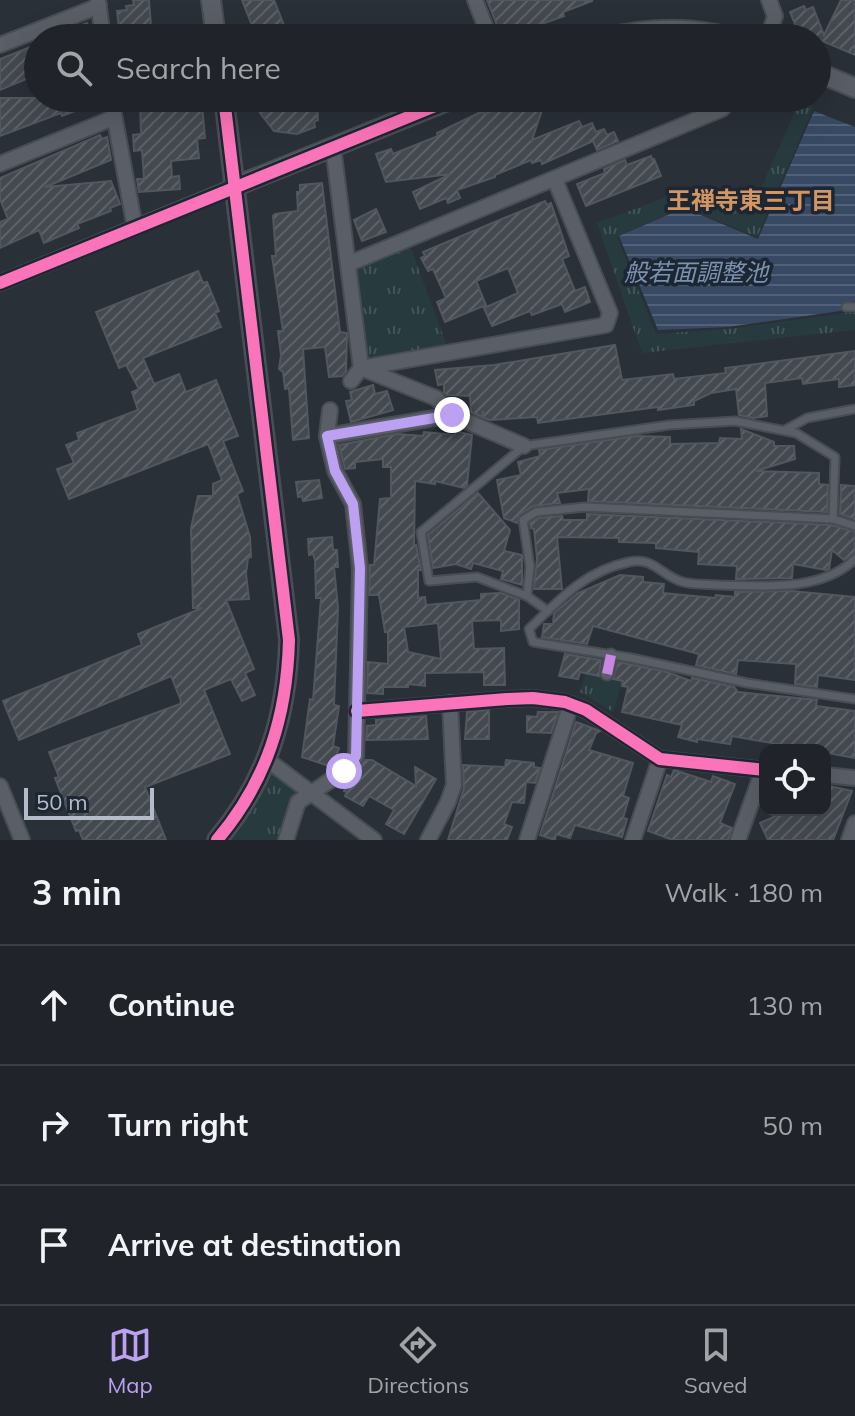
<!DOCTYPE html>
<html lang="en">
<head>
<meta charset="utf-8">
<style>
  :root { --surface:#20242a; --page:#282c32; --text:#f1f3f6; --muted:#a2a4a8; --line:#3d4147; --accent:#bca0f2 }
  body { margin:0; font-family:Mulish,"Noto Sans JP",sans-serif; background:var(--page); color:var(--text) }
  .controls { position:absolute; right:24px; bottom:24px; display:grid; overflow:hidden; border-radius:16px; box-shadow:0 8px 32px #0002 }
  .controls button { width:72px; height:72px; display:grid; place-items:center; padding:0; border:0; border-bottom:2px solid var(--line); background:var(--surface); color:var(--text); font:40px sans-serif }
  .scale { position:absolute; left:24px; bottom:20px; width:130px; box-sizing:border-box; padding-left:8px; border:4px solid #b4bcc9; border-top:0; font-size:22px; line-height:28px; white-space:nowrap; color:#b4bcc9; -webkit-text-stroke:6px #1d2633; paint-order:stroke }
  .stop { position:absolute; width:24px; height:24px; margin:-18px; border:6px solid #bca0f2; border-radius:50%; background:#fff }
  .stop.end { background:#bca0f2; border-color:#fff; box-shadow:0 2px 8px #0008 }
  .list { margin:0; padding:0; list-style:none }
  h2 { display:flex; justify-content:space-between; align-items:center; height:104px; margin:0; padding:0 32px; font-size:34px }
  h2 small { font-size:26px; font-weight:400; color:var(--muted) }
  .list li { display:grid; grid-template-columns:52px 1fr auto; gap:24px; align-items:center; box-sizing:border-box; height:120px; padding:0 32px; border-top:2px solid var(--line) }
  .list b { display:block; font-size:30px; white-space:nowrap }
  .list em { font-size:26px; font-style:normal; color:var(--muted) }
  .icon { flex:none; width:44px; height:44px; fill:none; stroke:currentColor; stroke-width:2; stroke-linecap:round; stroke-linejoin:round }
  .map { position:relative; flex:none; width:855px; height:840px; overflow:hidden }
  .search { position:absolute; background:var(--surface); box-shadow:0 8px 32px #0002; left:24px; right:24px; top:24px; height:88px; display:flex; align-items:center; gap:20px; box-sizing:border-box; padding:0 28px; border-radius:44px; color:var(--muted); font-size:30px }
  .sheet { height:464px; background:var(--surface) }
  nav { display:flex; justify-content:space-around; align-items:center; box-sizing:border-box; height:112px; border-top:2px solid var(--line); background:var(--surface); font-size:22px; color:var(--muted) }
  nav a { display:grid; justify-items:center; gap:4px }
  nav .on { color:var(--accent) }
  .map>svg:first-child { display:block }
  .grass { fill:url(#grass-tufts) }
  .water { fill:url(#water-rules) }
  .building { fill:url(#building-hatch); stroke:#52575f; stroke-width:2; fill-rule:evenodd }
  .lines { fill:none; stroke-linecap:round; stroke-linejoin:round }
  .service-casing { stroke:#484c53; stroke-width:11 }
  .pedestrian-casing { stroke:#484c53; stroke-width:15 }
  .minor-casing { stroke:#484c53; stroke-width:18 }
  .tertiary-casing { stroke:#484c53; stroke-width:22 }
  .service { stroke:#5a5e66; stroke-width:7 }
  .pedestrian { stroke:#5a5e66; stroke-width:11 }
  .minor { stroke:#5a5e66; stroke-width:14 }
  .tertiary { stroke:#5a5e66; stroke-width:18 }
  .quiet { stroke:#c787e3; stroke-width:10; stroke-dasharray:20 10; stroke-linecap:butt }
  .cycleway-casing { stroke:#1d2633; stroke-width:17 }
  .cycleway { stroke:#fb73b8; stroke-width:12 }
  .route { stroke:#bca0f2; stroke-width:10 }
  .labels { text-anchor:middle; stroke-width:7; stroke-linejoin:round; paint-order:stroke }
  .neighbourhood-label { font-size:24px; font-weight:bold; fill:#d59563; stroke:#1d2633 }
  .water-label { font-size:24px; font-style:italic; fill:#7c92b1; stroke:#1d2633 }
</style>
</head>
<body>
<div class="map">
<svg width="855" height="840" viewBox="0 0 855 840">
  <defs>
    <pattern id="grass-tufts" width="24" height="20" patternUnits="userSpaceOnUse" patternTransform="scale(2)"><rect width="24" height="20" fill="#273a3e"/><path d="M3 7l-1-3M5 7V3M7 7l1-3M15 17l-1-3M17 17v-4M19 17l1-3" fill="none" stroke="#445559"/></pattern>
    <pattern id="water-rules" width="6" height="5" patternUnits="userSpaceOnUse" patternTransform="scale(2)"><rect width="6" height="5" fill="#384963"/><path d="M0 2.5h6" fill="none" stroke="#526178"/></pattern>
    <pattern id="building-hatch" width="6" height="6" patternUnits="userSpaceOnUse" patternTransform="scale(2)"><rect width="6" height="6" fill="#444950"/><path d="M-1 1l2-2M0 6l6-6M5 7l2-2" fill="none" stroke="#5d6168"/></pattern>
  </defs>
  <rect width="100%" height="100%" fill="#2a3038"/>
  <!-- grass -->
  <g class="grass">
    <polygon points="801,98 808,98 813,109 757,237 684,207 617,237 656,334 728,329 846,313 855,313 855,330 642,353 597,223 683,191 749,215"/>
    <polygon points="409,243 448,349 366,361 357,266"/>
    <polygon points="589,662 627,667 613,712 580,692"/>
    <polygon points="267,764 308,790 283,840 221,840"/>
  </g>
  <!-- water -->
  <polygon class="water" points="814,111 855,127 855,301 850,302 847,310 728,327 658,330 619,236 684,208 758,239"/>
  <!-- building -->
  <g class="building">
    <polygon points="133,0 149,0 151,26 119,28 117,11 127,10 126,6 134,5"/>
    <polygon points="242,0 274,0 289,38 257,38"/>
    <polygon points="487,0 592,0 592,1 563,12 564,16 502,38"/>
    <polygon points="841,0 855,0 855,55 806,34 800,36 790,12 804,6 806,10 813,7 824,35"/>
    <polygon points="87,23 93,38 51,38 51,37"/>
    <polygon points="33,46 38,58 38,74 0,90 0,59"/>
    <polygon points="0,98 95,98 95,99 73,108 75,111 62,116 61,113 0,136"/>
    <polygon points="140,98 161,98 161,101 185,98 186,102 196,101 197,105 202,104 205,138 197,139 199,158 171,161 172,177 179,176 180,189 139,192 137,179 144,179 142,150 134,151 133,135 141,134"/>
    <polygon points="286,98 317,98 318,120 314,122 315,127 297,134 274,131 260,113 288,101"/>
    <polygon points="524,100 543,107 532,140 579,121 582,127 592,123 596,132 604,129 607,135 614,132 618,141 597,150 593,141 542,164 541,160 532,163 531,160 495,175 495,177 457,190 460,198 448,203 446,198 420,209 413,192 451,174 386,182 376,154 391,149 393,154 438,136 437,133 483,111 484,114"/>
    <polygon points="100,135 102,139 107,137 111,160 45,187 111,181 120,204 110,208 111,211 77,224 79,228 44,243 39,230 0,248 0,222 8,219 0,199 0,178"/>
    <polygon points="651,156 652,160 654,159 661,176 586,206 577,184 605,173 604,169 625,160 627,165"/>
    <polygon points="322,183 340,332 347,333 346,371 342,376 329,377 325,347 303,349 309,438 293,440 289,388 285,389 283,372 279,369 281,355 278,331 283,331 272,256 276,256 273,216 275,214 298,211 297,192 300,192 300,185"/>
    <polygon points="545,201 547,205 551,203 569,256 562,259 575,291 585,287 590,302 565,312 562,304 532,315 530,311 492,326 484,308 518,293 508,268 476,281 486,305 445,322 437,302 446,298 433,269 428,271 421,258 425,256 423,252"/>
    <polygon points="376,209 386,232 362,241 354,220"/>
    <polygon points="198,271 203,283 207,282 219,311 215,313 221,327 143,358 154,384 179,374 186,392 216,380 238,436 223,441 243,491 237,494 250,537 251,557 248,558 246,574 249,599 226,600 254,669 245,673 255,695 242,701 231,679 204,690 230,754 145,787 166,840 83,840 79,830 76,831 55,778 59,777 49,752 180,704 181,701 171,676 19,740 3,701 142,645 138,634 202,608 193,608 191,528 198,496 213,496 213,484 222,480 208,444 69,499 57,469 74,463 66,445 79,440 77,433 138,410 132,392 139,389 126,365 119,368 96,312"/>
    <polygon points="615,345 622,380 673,374 674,379 726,373 725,368 855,351 855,385 839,387 839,379 803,384 802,378 765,383 767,416 753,418 739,415 736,389 711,393 694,401 694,405 658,410 658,407 538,423 537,417 490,420 484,418 483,411 482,417 471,412 470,396 447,395 444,392 444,384 438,385 435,370 494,365"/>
    <polygon points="373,385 375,394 387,391 393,410 351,422 346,401 352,400 350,392"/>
    <polygon points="741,429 774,442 774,446 794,446 795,459 756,471 819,473 819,484 828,485 827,512 588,501 589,489 557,493 560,503 533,506 519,515 517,523 504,518 497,480 521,475 518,462 540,456 539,450 636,436 670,437 670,444 719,443 720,438 742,439"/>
    <path d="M 455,431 L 472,435 L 467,485 L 464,488 L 435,481 L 435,484 L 415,481 L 414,546 L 416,545 L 421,570 L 418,570 L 418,598 L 425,597 L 426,605 L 481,600 L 481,594 L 501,593 L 519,600 L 519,629 L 501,631 L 501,620 L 472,621 L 474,649 L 504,648 L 505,685 L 484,685 L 484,672 L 425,673 L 425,686 L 408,684 L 408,687 L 383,687 L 383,694 L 367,693 L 368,662 L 388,664 L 388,632 L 385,632 L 379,595 L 369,595 L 370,565 L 374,565 L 380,499 L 391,498 L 391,467 L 383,467 L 383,459 L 355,462 L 355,468 L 345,469 L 339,445 L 397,434 L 423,436 L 424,432 L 455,435 ZM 438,623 L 441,659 L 408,652 L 404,627 Z"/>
    <polygon points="319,480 322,498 303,501 302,496 298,497 296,482"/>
    <polygon points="841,485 855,486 855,519 840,514"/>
    <polygon points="478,493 510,530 504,551 522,555 522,585 501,579 503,571 473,563 471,569 456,564 433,568 428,535"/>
    <polygon points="587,514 832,525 855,532 855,553 844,560 832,550 829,569 826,570 793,564 792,578 736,579 737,566 698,564 699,552 656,548 656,543 619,542 619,538 557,537 562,589 534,589 537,559 534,529 531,528 530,523 538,518 562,516 563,520 587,520"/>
    <polygon points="332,537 333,550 337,550 338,567 334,567 338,608 334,705 339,706 333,746 339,748 332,767 302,757 310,699 313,700 321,598 316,598 315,560 313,554 309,555 308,539"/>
    <polygon points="620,575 643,577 643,582 664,584 663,593 715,598 716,595 735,597 735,592 791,591 855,597 855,680 818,675 817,687 795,684 796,664 738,660 736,674 696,665 699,654 593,626 587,644 542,637 544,624 553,624 554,613 578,593"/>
    <polygon points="565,654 601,660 599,676 580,672 578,679 559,676"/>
    <polygon points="618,662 667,672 691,681 692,678 734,687 738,692 817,700 816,706 855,711 855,758 827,753 827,750 811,750 732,736 730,744 697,739 697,742 678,737 682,725 622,712 628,687 622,686 623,681 613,679"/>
    <polygon points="489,710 489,739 465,739 467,712"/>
    <polygon points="538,712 558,712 551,733 527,732 527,716 537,717"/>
    <polygon points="426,716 428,739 366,740 367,726 376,725 376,720"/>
    <polygon points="576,722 600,731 596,733 589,750 633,763 623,796 629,798 623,818 627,819 622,837 575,825 570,838 556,834 555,840 540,835"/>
    <polygon points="365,760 372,760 416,786 415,767 436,779 404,834 386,824 394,810 369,796 363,806 345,796 347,792 344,791 351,778"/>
    <polygon points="506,760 534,763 534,767 540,768 535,783 526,782 524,803 512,802 504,824 512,827 507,840 448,840 464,788 463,765 505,767"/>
    <polygon points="674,770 711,782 713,776 735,784 720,823 732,828 728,840 673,840 648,831 667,775 671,777"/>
    <polygon points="825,785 852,791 833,840 768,840 760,823 789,810 825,810"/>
  </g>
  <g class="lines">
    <defs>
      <g id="service">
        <polyline points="846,307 855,307"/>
        <polyline points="785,430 807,418 855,409"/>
        <path d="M 855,559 C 822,592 763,586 720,585 C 708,584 695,585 683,582 C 662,577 654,556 629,562 C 585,571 560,599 529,629 L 533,642 L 631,658 L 747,683 L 855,699"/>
        <polyline points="527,596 530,567 523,520 536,512 585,507 833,519 855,526"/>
        <polyline points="548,611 527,596 477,577 429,581 421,532 524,446 669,425 735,421 796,433 835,457 833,519"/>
      </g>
      <polyline id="pedestrian" points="607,674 611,655"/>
      <g id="minor">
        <polyline points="98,0 103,38"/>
        <polyline points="475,0 490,38"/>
        <polyline points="768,38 775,16 769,0"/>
        <polyline points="0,45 99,6"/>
        <polyline points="111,98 135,228"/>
        <polyline points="333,147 361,368 351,381"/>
        <polyline points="0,164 113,118"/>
        <polyline points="348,264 722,109 732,98"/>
        <polyline points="0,283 236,186"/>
        <polyline points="361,368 606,325 610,313 555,180"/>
        <polyline points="361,368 436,398 452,415"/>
        <polyline points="327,436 452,415 524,446"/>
        <polyline points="357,711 507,699 533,698 565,702 586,710 660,759 765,770"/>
        <polyline points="266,759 374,840"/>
        <polyline points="825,775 855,778"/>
        <polyline points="0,786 22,840"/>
        <polyline points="286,840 298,802 344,771 356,756 360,568 353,504 335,471 327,436 330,410"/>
        <polyline points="428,840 448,802 454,785 450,703"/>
        <polyline points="527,840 571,704"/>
        <polyline points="633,840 660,759"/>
        <polyline points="738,840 763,770"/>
        <polyline points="849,840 855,823"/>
      </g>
      <g id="tertiary">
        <polyline points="211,0 216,38"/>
        <path d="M 606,38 C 648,28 690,26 732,38"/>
        <polyline points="817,72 855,88"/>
        <polyline points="236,186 455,98"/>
        <path d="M 217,840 C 267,781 287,716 289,640 L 224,98"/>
      </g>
    </defs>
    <!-- service casing -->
    <use href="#service" class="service-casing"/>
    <!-- pedestrian casing -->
    <use href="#pedestrian" class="pedestrian-casing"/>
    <!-- minor casing -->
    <use href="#minor" class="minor-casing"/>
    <!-- tertiary casing -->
    <use href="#tertiary" class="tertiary-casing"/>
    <!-- service -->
    <use href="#service" class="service"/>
    <!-- pedestrian -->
    <use href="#pedestrian" class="pedestrian"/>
    <!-- minor -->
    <use href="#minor" class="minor"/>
    <!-- tertiary -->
    <use href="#tertiary" class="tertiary"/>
    <!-- quiet -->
    <polyline class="quiet" points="607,674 611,655"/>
    <defs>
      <g id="cycleway">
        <polyline points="0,283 455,98"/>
        <polyline points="357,711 507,699 533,698 565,702 586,710 660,759 765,770"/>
        <path d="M 217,840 C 267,781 287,716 289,640 L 224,98"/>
      </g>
    </defs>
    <!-- cycleway casing -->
    <use href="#cycleway" class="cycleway-casing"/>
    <!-- cycleway -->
    <use href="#cycleway" class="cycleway"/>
  </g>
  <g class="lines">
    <!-- route -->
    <polyline class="route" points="344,771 356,756 360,568 353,504 335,471 327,436 452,415"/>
  </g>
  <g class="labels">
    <!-- neighbourhood labels -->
    <g class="neighbourhood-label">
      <text x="751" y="209">王禅寺東三丁目</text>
    </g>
    <!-- water labels -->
    <g class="water-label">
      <text x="696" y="281">般若面調整池</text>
    </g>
  </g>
</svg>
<div class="controls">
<button><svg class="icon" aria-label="locate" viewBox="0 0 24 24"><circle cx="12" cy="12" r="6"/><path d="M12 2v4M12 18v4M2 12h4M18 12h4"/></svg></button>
</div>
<div class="scale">50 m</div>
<div class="stop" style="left:344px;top:771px"></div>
<div class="stop end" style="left:452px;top:415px"></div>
<div class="search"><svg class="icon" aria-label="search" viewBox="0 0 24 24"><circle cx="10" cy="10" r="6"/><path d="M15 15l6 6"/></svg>Search here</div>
</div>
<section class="sheet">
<h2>3 min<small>Walk · 180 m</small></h2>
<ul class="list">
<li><svg class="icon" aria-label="ahead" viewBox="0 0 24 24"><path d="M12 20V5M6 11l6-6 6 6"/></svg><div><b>Continue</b></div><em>130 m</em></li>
<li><svg class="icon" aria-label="right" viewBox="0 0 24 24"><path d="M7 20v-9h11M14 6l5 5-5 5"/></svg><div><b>Turn right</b></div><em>50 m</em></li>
<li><svg class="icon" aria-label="arrive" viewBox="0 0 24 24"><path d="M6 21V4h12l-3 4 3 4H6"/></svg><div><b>Arrive at destination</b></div></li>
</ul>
</section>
<nav>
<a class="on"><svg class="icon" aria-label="map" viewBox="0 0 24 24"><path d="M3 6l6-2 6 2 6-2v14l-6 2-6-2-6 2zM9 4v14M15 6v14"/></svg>Map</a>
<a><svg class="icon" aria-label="directions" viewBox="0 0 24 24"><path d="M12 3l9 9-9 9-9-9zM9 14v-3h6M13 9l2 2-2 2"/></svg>Directions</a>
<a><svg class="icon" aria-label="saved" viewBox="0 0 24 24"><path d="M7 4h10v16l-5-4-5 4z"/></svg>Saved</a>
</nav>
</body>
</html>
